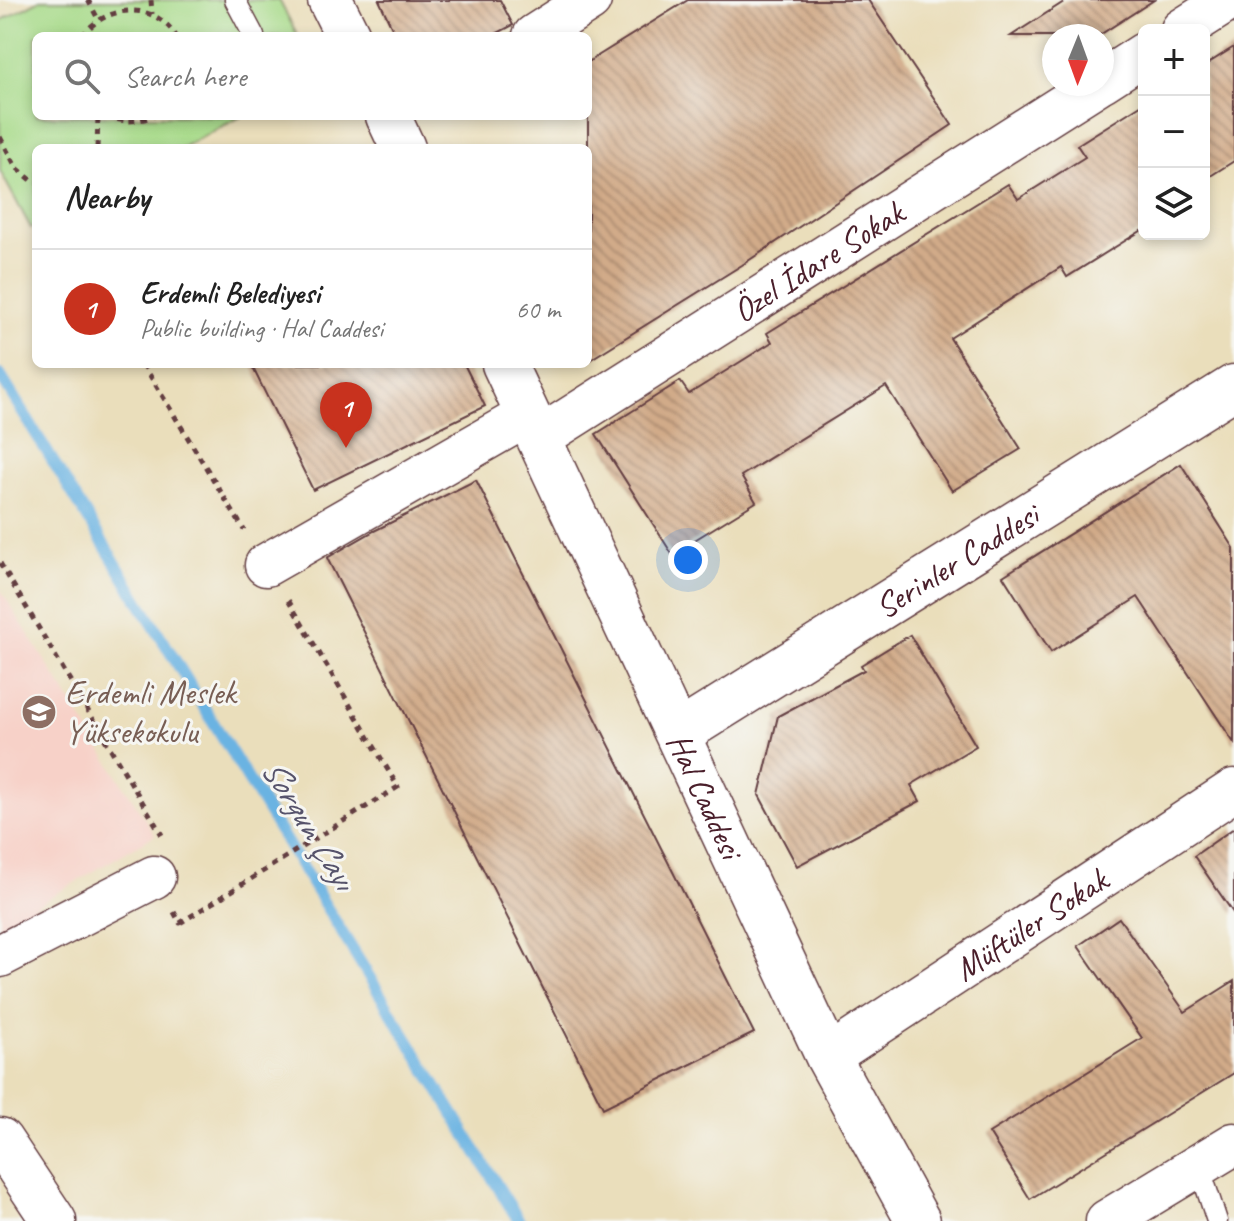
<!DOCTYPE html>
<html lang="en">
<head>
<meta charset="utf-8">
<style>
  :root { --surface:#fff; --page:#f2f2f2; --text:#222; --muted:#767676; --line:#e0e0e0; --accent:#c8321e }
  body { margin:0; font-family:Caveat,sans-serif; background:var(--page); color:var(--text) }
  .controls { position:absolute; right:24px; top:24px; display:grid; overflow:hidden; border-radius:12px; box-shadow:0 4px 12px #0003 }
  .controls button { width:72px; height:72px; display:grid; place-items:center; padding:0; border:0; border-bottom:2px solid var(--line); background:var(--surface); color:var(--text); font:40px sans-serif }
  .compass { position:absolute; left:1042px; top:24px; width:72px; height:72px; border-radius:50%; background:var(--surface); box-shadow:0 4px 12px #0003; rotate:181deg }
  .you { position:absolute; left:688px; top:560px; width:28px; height:28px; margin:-20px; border:6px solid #fff; border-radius:50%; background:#1a73e8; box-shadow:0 0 0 12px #1a73e833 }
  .badge { display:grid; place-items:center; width:52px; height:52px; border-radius:50%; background:var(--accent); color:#fff; font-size:26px; font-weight:700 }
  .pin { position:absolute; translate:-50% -66px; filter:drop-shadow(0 2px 4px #0008) }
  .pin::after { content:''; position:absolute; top:42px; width:28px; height:24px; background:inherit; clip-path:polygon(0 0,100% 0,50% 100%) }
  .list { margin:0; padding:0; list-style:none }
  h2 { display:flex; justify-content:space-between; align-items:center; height:104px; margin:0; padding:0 32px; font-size:34px }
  h2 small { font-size:26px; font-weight:400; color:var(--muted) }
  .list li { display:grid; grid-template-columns:52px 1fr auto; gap:24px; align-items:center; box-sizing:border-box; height:120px; padding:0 32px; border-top:2px solid var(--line) }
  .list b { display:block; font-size:30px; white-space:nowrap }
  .list p { margin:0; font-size:26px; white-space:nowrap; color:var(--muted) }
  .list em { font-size:26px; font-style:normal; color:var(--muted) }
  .icon { flex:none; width:44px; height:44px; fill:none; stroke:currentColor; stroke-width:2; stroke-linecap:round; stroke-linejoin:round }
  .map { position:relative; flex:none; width:1234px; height:1221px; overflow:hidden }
  .search { position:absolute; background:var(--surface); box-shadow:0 4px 12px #0003; left:32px; top:32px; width:560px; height:88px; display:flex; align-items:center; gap:20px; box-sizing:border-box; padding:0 28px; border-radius:12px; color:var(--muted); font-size:30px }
  .panel { position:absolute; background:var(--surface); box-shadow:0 4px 12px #0003; left:32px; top:144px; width:560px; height:224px; border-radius:12px }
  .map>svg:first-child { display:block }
  .built { fill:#f7d1c8 }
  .green { fill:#a7da89; stroke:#787c5a; stroke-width:2 }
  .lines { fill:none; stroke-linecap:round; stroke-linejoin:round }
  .stream { stroke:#6bb3e2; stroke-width:12 }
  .building { fill:url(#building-back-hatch) }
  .service-casing { stroke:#623c41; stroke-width:23 }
  .minor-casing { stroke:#623c41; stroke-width:45 }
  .tertiary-casing { stroke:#623c41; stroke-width:47 }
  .path { stroke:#623c41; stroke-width:5; stroke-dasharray:6 6; stroke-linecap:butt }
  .service { stroke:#fff; stroke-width:20 }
  .minor { stroke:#fff; stroke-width:42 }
  .tertiary { stroke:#fff; stroke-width:44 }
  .labels { text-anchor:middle; stroke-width:6; stroke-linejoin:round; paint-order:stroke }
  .street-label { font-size:34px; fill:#4a1f2b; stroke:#f6f6f2 }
  .education-label { font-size:34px; fill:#785e54; stroke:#f6f6f2; text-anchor:start }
  .water-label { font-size:36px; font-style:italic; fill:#56536b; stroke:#f6f6f2 }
</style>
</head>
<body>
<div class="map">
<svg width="1234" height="1221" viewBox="0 0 1234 1221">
  <defs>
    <pattern id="building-back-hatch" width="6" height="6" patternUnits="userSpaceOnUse" patternTransform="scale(2)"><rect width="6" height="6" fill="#d1ab89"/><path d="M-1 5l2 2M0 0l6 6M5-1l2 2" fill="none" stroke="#ac8b70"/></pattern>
  </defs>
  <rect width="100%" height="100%" fill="#f6f6f2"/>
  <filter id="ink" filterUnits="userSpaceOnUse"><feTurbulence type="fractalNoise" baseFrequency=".0125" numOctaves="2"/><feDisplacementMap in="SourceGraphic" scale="16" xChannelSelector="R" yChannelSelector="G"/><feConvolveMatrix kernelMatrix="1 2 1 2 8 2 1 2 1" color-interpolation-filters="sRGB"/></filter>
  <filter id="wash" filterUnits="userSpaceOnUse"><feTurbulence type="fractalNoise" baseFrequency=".006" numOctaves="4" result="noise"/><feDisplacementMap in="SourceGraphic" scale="32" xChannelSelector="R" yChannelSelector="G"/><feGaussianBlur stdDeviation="1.8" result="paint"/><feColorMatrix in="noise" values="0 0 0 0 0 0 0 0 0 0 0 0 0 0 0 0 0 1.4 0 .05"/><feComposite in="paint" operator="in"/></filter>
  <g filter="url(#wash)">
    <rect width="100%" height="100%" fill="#eadebb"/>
    <!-- built -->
    <polygon class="built" points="0,589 155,835 0,927"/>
    <!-- green -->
    <polygon class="green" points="40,0 279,0 298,36 36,36 36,116 242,116 181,148 36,148 36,225 31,228 0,171 0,21"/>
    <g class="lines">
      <!-- stream -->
      <polyline class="stream" points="0,375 519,1221"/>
    </g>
    <g id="blocks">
      <!-- building -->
      <g class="building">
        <polygon points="379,0 500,0 513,25 492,36 396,36"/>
        <polygon points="688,0 868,0 952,125 742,265 588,361 588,62"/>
        <polygon points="1067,0 1154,0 1098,36 1011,36"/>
        <polygon points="1234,47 1234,161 1204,180 1204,66"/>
        <polygon points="1144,103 1144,229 1067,277 1061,267 950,338 1021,449 952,491 886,386 741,476 756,502 672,554 596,434 680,381 689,394 772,342 767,333 1008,184 1018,199 1085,157 1077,145"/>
        <polygon points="251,364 464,364 485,406 313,490"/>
        <polygon points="1181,464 1234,548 1234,743 1138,597 1051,652 1003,576"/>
        <polygon points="476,480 754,1033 603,1108 327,558 374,531"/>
        <polygon points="910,635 976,746 911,785 920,801 797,866 759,795 778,716 864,670 861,665"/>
        <polygon points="1234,828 1234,914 1194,856"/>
        <polygon points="1119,918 1185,1012 1234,981 1234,1073 1030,1199 989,1133 1142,1038 1078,946"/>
      </g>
    </g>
  </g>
  <g filter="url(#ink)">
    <use href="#blocks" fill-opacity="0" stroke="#623c41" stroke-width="2"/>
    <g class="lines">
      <defs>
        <g id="service">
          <polyline points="235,0 254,36"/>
          <polyline points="1199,1166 1217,1221"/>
        </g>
        <g id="minor">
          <polyline points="1182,30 1229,0"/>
          <polyline points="534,36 590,0"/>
          <polyline points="1102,81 1144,54"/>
          <path id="s1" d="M 539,438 L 1097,84"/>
          <polyline points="266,565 528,415"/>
          <polyline points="0,956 154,877"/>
          <path id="s2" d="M 828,1057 L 1234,790"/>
          <polyline points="1107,1221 1234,1144"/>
        </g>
        <g id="tertiary">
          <polyline points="330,0 348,36"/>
          <polyline points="388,116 403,148"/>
          <path id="s3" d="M 504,364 L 828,1057 L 918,1221"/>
          <path id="s4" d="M 678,734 L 1234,387"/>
          <polyline points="0,1140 54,1221"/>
        </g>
      </defs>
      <!-- service casing -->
      <use href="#service" class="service-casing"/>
      <!-- minor casing -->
      <use href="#minor" class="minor-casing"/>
      <!-- tertiary casing -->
      <use href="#tertiary" class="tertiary-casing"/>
      <!-- path -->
      <g class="path">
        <polyline points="88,0 98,19"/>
        <polyline points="151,0 152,14"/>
        <path d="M 82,36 C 106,5 153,0 176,36"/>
        <path d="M 106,116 C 123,123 137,122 154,116"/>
        <polyline points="0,137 16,167 36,184"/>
        <polyline points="97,148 98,116"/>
        <polyline points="143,364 244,530"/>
        <polyline points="0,563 162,835"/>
        <polyline points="174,912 180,923 398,787 288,600"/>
      </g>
      <!-- service -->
      <use href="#service" class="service"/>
      <!-- minor -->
      <use href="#minor" class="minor"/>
      <!-- tertiary -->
      <use href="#tertiary" class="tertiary"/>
    </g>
  </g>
  <!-- icons -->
  <defs>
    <symbol id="university-disc" viewBox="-11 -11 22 22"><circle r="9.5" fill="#8d6e63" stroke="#f6f6f2"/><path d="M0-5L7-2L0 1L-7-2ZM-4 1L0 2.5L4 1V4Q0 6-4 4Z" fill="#fff"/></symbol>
  </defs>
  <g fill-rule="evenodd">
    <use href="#university-disc" x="19" y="692" width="40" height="40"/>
  </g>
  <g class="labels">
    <!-- street labels -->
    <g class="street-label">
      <text dy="12" stroke="none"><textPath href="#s1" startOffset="330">Özel İdare Sokak</textPath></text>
      <text dy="12" stroke="none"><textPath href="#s4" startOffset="328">Serinler Caddesi</textPath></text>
      <text dy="12" stroke="none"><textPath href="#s3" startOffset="476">Hal Caddesi</textPath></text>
      <text dy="12" stroke="none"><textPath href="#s2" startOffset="242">Müftüler Sokak</textPath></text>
    </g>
    <!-- education labels -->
    <g class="education-label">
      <text x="65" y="704">Erdemli Meslek<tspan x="65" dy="39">Yüksekokulu</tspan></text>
    </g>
    <!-- water labels -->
    <g class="water-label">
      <text transform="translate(310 823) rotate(58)" y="13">Sorgun Çayı</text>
    </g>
  </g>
</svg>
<div class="controls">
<button>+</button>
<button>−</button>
<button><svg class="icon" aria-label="layers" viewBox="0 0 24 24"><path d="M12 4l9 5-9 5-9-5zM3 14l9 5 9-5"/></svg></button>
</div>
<svg class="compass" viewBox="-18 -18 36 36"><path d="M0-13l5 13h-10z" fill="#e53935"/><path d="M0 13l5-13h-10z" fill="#767676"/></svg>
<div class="you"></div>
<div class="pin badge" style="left:346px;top:448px">1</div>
<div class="search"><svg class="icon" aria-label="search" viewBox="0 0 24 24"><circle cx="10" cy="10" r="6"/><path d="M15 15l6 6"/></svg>Search here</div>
<section class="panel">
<h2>Nearby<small></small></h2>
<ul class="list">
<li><span class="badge">1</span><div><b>Erdemli Belediyesi</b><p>Public building · Hal Caddesi</p></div><em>60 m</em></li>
</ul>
</section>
</div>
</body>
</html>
